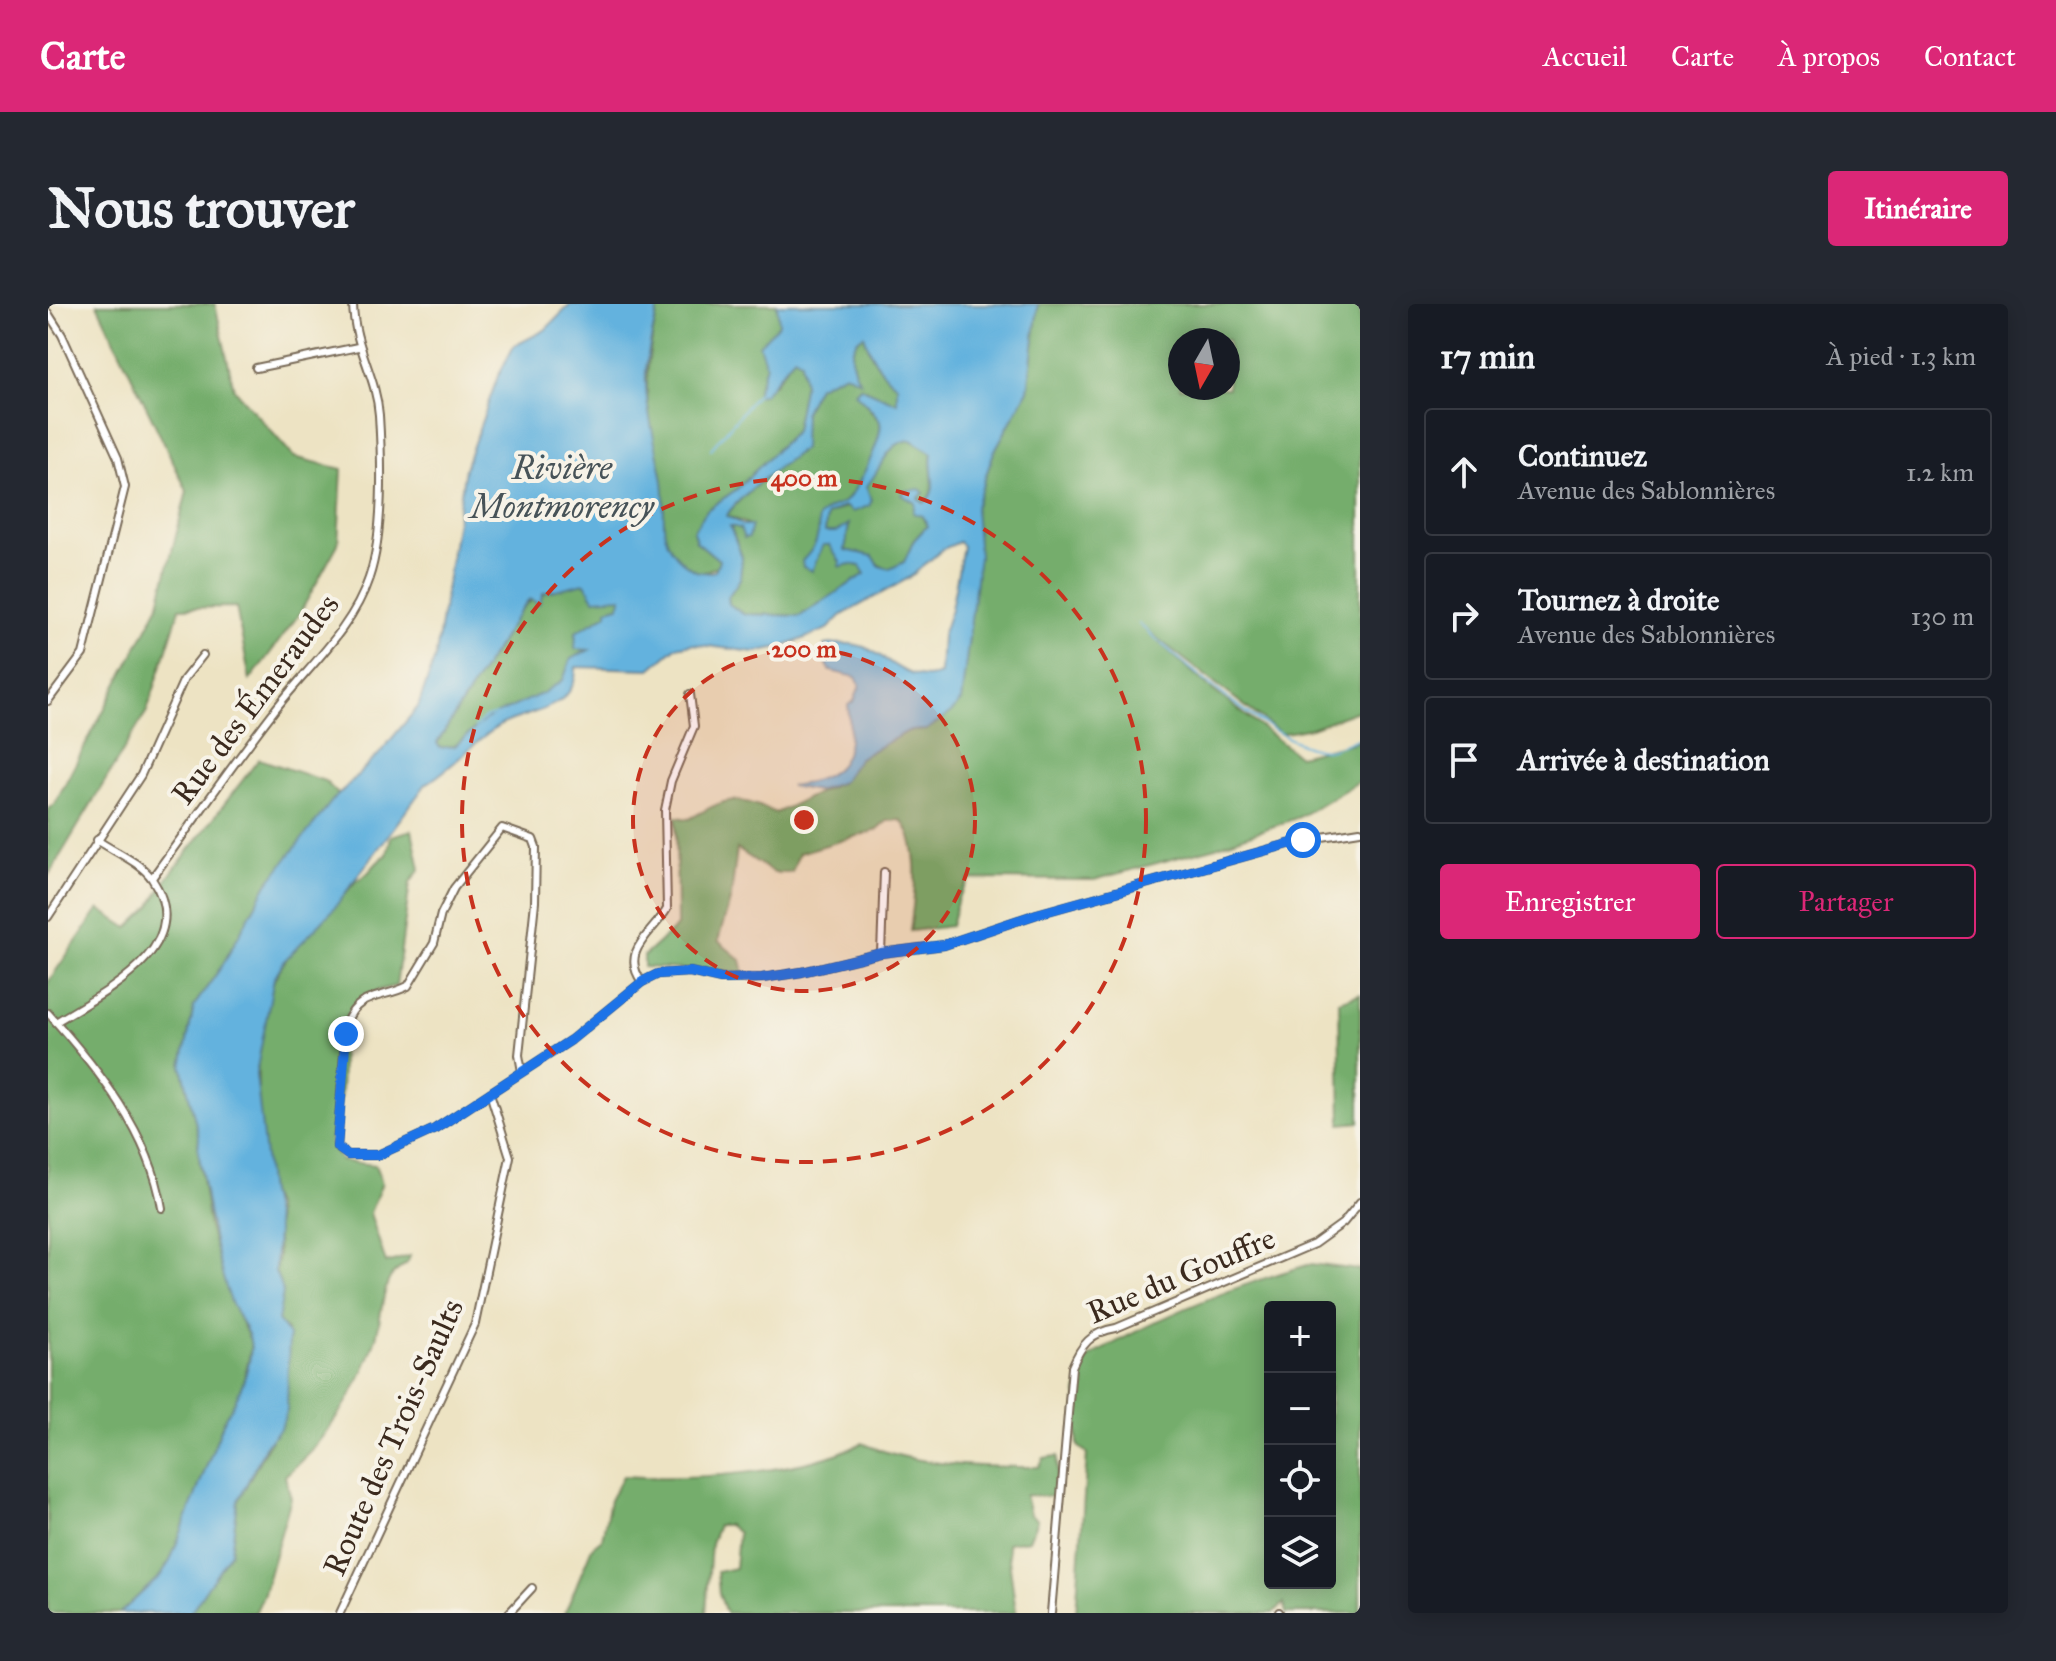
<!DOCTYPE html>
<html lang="fr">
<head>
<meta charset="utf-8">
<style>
  :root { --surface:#171b24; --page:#242831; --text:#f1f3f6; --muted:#9ea1a6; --line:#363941; --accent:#db2777 }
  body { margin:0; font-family:"IM FELL Great Primer",serif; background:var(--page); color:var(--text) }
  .controls { position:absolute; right:24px; bottom:24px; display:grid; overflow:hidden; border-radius:8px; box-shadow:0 4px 20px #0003 }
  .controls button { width:72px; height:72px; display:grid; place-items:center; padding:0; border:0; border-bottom:2px solid var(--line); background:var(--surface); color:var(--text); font:40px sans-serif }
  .compass { position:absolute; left:1120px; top:24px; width:72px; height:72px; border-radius:50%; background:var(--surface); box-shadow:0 4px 20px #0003; rotate:189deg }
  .stop { position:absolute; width:24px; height:24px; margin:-18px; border:6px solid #1a73e8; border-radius:50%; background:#fff }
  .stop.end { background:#1a73e8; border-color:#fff; box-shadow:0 2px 8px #0008 }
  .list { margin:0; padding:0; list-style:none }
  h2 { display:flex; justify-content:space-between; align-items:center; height:104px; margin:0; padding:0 32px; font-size:34px }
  h2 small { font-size:26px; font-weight:400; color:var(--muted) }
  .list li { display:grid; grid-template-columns:52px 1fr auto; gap:24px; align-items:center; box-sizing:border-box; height:128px; margin:0 16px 16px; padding:0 16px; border:2px solid var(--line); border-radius:8px }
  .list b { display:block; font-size:30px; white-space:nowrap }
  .list p { margin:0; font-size:26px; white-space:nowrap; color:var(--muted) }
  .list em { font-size:26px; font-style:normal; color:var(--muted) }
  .actions { display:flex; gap:16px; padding:24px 32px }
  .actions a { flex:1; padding:18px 0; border:2px solid var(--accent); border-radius:8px; text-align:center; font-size:28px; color:var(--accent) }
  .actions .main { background:var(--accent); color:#fff }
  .icon { flex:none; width:44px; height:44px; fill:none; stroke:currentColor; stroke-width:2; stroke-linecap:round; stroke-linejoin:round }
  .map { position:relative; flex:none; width:1312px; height:1309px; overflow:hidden; border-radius:8px }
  header { display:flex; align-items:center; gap:48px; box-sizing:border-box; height:112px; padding:0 40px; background:var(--accent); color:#fff }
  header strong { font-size:38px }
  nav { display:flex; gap:44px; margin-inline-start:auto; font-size:28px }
  .intro { display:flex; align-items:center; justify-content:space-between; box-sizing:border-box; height:192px; padding:0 48px }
  h1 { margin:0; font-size:56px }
  .button { padding:20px 36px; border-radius:8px; background:var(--accent); color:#fff; font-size:28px; font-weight:700 }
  main { display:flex; gap:48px; padding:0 48px }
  aside { flex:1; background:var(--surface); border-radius:8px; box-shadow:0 4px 20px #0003 }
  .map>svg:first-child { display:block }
  .forest { fill:#75ad6c; stroke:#586c45; stroke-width:2; fill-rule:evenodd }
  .water { fill:#64b2de; stroke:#506e7e; stroke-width:2; fill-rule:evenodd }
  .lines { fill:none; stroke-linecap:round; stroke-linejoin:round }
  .stream { stroke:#64b2de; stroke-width:2 }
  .minor-casing { stroke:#796b58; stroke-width:10 }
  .minor { stroke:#fff; stroke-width:6 }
  .route { stroke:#1a73e8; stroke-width:10 }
  .ring { fill:none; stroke:#c8321e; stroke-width:4; stroke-dasharray:14 10 }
  .labels { text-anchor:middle; stroke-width:8; stroke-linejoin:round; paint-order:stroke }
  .street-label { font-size:32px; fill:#3b2a1e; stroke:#f7f3e8 }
  .water-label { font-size:34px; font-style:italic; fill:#475358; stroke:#f7f3e8 }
  .centre { fill:#c8321e; stroke:#f7f3e8; stroke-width:4 }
  .ring-label { font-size:24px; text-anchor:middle; font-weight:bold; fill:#c8321e; stroke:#f7f3e8; stroke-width:8; stroke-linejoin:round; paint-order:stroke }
</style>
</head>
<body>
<header>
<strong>Carte</strong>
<nav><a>Accueil</a><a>Carte</a><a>À propos</a><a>Contact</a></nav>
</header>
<div class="intro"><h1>Nous trouver</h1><a class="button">Itinéraire</a></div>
<main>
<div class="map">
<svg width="1312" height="1309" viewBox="0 0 1312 1309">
  <rect width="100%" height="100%" fill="#f7f3e8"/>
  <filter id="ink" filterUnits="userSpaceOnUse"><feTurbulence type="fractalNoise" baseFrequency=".0125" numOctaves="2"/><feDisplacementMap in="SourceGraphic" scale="16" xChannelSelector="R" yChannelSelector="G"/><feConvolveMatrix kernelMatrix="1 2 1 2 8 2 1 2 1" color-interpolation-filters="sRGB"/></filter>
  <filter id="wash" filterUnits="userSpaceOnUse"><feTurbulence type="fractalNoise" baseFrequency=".006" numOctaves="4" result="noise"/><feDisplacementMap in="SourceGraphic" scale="32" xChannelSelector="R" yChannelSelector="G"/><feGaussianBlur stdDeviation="1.8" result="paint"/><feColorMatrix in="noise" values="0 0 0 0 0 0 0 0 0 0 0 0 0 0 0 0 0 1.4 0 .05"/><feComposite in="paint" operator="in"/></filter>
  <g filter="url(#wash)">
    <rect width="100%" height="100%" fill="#ede3c3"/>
    <!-- forest -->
    <g class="forest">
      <polygon points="49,0 167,0 186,85 246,153 294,165 290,240 252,309 202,376 188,303 132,304 99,407 0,572 0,505 7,499 110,303 139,187"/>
      <path d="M 611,0 L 729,0 L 732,20 L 709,88 L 726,80 L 746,53 L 753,57 L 756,79 L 747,127 L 689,185 L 659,206 L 648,237 L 671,256 L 671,262 L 652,269 C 642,265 624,254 619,243 C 610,224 617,201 615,182 C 614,161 606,142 603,122 C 594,77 602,43 611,0 Z"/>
      <path d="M 990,0 L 1312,0 L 1312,406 L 1263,424 L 1233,430 L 1092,321 L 1161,383 L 1251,452 L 1312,437 L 1312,477 L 1251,513 L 1165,544 L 1046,576 L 922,575 L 910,594 L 903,622 L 862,627 C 866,594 875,544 853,516 L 839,517 L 829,526 L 751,549 L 744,568 L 726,569 L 689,545 L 683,593 L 670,637 L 693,656 L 696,669 L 596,663 L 596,652 L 629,622 L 628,513 L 641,515 C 681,493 685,490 728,509 L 793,478 L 811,454 L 860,427 L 878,426 L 913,397 L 929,266 L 927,204 L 946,148 L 980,86 ZM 1132,36 L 1180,36 L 1180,84 L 1132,84 Z"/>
      <path d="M 816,31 C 821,50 833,70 849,81 L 849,100 L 813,83 L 808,88 L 832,118 L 833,134 L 810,183 L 796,198 L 771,214 L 772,230 L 765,246 L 768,254 L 775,241 L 781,241 L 793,258 L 813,262 L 817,270 L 752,312 L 695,310 L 681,300 L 680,293 L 692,275 L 694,253 L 682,221 L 692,224 L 700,220 L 679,212 C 684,197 739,157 754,145 L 756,108 L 770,82 L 797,69 L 810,76 C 803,61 799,40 816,31 Z"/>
      <path d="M 863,136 L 884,149 C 880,166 893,187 875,199 L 870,194 L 855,191 L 867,199 L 879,222 L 866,236 L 856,258 L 842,266 L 797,246 L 801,221 L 788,228 L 777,228 L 779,211 L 821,193 L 817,183 L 849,137 Z"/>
      <path d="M 538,278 L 574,293 L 571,302 L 559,305 L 559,310 L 528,328 L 543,345 L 523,355 L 515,376 L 495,390 L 438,415 L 407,442 L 392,444 L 389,439 L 471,308 C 489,287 512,283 538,278 Z"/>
      <polygon points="211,455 277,477 291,491 219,580 174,662 146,702 134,762 151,833 150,846 161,923 183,997 203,1038 201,1054 191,1096 178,1112 122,1257 112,1272 72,1309 0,1309 0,678 51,605 80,624 102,603 118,576"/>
      <path d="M 364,526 L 372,565 L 362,579 L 348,682 C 271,696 302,745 291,802 C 289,815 283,825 282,839 L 293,857 L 327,861 L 334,879 L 322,909 L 338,959 L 362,952 C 359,964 348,964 342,974 C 335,985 332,1019 328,1034 C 311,1087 279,1135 237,1172 L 243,1194 L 215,1292 L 207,1309 L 142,1309 L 183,1248 L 190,1197 L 239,1105 L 239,1026 L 229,1018 L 235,988 L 227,967 L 230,952 L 227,904 L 221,889 C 212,822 195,720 235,660 C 254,630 285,606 308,577 C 322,572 325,558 339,551 L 343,532 Z"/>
      <polygon points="1312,690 1312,818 1293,820 1291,697"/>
      <path d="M 1263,960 L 1311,966 L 1312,969 L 1312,1309 L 1238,1309 L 1236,1299 L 1225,1309 L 1028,1309 L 1039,1149 L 1030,1142 C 1028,1112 1025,1081 1040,1054 C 1109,1013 1185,982 1263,960 ZM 1222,1003 L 1282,1003 L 1282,1279 L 1222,1279 Z"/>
      <path d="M 814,1139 C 869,1163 932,1163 991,1163 L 996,1154 L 1010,1152 L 1009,1193 L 977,1191 L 982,1211 L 989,1216 L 981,1236 L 959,1239 L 968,1309 L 678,1309 L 671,1289 L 669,1268 L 687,1264 L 690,1229 L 680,1221 L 670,1221 L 663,1240 L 658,1309 L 517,1309 L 544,1243 L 554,1235 L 562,1196 L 575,1172 C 642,1176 755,1170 814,1139 Z"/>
    </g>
    <!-- water -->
    <path class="water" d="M 523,0 L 611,0 C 606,23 600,43 598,67 C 596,104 609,141 615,177 C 620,210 606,232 634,257 C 645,268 652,270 667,267 L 671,256 L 648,237 L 645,227 L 659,206 L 689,185 L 747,127 L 756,79 L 753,57 L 746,53 L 716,90 L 710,92 L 709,88 L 718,61 L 711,41 L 731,20 L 729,0 L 990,0 L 980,86 L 946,148 L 927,204 L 931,252 L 913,397 L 903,409 L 878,426 L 860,427 L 811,454 L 794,478 L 769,487 L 742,482 C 796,475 807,453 800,401 L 806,397 L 812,381 L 808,373 L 782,367 L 777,355 L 777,341 C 788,339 805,339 816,343 C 838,351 863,383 892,370 L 894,332 L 903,305 L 915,242 L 911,238 L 895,245 L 861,274 L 794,311 L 780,325 L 737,342 L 706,348 L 644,340 L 628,343 L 602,365 L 528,363 C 529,408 476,407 451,422 C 425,438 405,464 378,480 L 284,607 L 236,657 L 226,674 L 208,770 L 221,889 L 229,926 L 227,967 L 235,988 L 230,1017 L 241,1031 L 239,1106 L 233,1124 L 219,1139 L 190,1197 L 183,1248 L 142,1309 L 72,1309 L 112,1272 L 122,1257 L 178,1112 C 189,1098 206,1056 202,1037 C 199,1023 188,1011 183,998 C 165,949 159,897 150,846 L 151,833 L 134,762 L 146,702 L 174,662 L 219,580 L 284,497 L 331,450 L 370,403 L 388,351 L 417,164 L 450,72 L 466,42 L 497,26 ZM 816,31 C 822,50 833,70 849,81 L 849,99 L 812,83 L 807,89 C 815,97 828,108 832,118 C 836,131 808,191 796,198 C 784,205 782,201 770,214 C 772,233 768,243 754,257 L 755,263 L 764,267 L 775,241 L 781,241 L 792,258 L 792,263 L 802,260 L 812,262 L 817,270 L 752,312 L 695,310 L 681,300 L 680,293 L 692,275 L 694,253 L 682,222 L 692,224 L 696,234 L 701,233 L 704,221 L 695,221 L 679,212 C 683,198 740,156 755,145 L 756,108 L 770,82 L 797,69 L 812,77 C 803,63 798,41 816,31 ZM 863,136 L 884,149 C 880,165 893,186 876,199 L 870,194 L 876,189 L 872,185 L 857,187 L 854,191 L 867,199 L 865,209 L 875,212 L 879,222 L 866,236 L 856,258 L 842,265 L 831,262 L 825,252 L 797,246 L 801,220 L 788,228 L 777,228 L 779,211 L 796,202 L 805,208 L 821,202 L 824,196 L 818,183 C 834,165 838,138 863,136 ZM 537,279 L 546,295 L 574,293 L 571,302 L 559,305 L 559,310 L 528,328 L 527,345 L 541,346 L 523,355 L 515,376 L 495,389 L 438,415 L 407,442 L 392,444 L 389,439 L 471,308 L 482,295 L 491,300 L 495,289 Z"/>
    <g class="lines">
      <!-- stream -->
      <g class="stream">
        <polyline points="663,145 710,89"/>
        <path d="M 1091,320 C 1129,353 1229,444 1277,446 C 1287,446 1303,437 1312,434"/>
        <polyline points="427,424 438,413 448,411"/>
      </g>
    </g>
  </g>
  <g filter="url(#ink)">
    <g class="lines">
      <defs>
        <g id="minor">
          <polyline points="0,9 14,31 70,154 77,183 35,350 0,397"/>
          <polyline points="208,64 310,43"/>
          <path d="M 104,574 C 145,518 184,461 226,407 C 258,365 304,326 321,274 C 336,230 334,159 331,111 C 328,71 306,43 305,0"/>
          <polyline points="0,613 93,471 136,375 155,351"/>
          <polyline points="833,649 836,568"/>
          <path d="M 594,678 C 571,647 605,629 619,605 L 617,506 L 623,477 L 646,422 L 642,390"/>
          <path d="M 0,709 C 50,765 102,829 114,904"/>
          <path d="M 8,718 C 55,689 151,643 104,575 C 94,559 65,547 49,536"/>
          <path d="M 474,768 L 471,751 L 487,598 L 488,543 L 485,535 L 454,524 L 406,584 L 393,610 L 386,639 L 360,682 C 335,695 309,688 298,720 L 289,843 L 300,851 L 330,851 L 387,825 L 523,736 L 594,678 L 610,670 L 642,668 L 673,675 L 714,674 L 754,668 L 833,649 L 896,641 L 989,610 L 1255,536 L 1312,527"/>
          <polyline points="292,1309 427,1020 462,853 442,789"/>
          <polyline points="461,1309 484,1284"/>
          <path d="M 1003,1309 L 1024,1063 C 1033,1041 1043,1028 1068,1024 L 1266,940 L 1295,919 L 1312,898"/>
          <polyline points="1231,1309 1231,1308"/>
        </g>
      </defs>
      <!-- minor casing -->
      <use href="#minor" class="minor-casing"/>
      <!-- minor -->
      <use href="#minor" class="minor"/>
    </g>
  </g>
  <g class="lines" filter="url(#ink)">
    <!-- route -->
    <polyline class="route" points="298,730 289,843 300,851 330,851 387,825 523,736 594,678 610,670 642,668 673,675 714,674 754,668 833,649 896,641 989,610 1255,536"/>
  </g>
  <!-- distance rings -->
  <circle cx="756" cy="516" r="171" fill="#c8321e" fill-opacity=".12"/>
  <g class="ring">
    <circle cx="756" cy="516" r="171"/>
    <circle cx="756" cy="516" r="342"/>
  </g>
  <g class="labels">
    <!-- street labels -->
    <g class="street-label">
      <text transform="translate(207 395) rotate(-53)" y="11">Rue des Émeraudes</text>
      <text transform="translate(1133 971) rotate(-23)" y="11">Rue du Gouffre</text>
      <text transform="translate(345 1133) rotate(-66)" y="11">Route des Trois-Saults</text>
    </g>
    <!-- water labels -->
    <g class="water-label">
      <text x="514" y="175">Rivière<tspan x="514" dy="39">Montmorency</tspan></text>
    </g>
  </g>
  <circle cx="756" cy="516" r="12" class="centre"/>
  <g class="ring-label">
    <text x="756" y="182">400 m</text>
    <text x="756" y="353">200 m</text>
  </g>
</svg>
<div class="controls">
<button>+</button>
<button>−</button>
<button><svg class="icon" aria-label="locate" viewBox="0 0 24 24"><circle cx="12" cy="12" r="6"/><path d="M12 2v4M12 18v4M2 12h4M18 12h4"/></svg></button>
<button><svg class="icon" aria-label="layers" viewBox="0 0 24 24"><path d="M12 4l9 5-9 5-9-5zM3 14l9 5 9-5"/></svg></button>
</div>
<svg class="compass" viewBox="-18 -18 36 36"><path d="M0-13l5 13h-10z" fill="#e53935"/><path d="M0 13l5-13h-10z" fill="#9ea1a6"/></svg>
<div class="stop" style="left:1255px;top:536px"></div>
<div class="stop end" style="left:298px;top:730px"></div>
</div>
<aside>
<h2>17 min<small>À pied · 1.3 km</small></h2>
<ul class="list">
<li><svg class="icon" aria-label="ahead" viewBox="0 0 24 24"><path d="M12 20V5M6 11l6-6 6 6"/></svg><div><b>Continuez</b><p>Avenue des Sablonnières</p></div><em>1.2 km</em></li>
<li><svg class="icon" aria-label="right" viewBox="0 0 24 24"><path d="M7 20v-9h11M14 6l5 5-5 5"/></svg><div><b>Tournez à droite</b><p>Avenue des Sablonnières</p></div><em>130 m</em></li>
<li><svg class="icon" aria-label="arrive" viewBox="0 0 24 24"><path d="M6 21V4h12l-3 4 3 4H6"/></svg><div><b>Arrivée à destination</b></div></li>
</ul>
<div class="actions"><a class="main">Enregistrer</a><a>Partager</a></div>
</aside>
</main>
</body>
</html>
